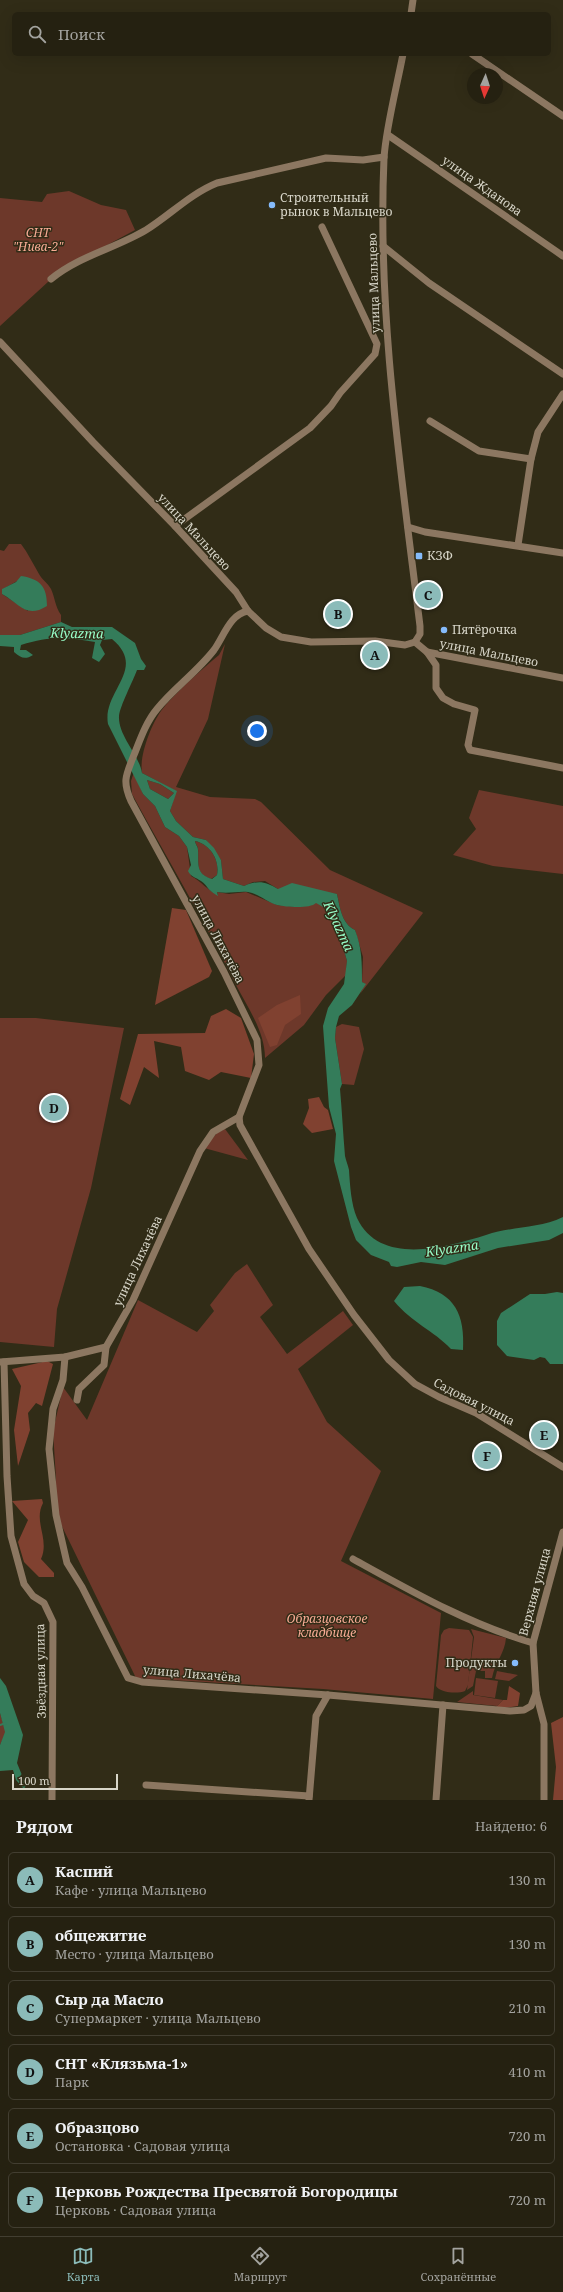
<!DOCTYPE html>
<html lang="ru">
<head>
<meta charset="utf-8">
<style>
  :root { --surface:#252111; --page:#312e1f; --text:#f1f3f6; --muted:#a3a39f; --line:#423e31; --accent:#8bbbb9 }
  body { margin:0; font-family:"Noto Serif",serif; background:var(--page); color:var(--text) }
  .compass { position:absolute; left:467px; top:68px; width:36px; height:36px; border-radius:50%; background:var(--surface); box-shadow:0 4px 16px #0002; rotate:183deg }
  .scale { position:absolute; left:12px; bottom:10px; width:106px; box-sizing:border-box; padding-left:4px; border:2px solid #d8d6c9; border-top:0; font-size:11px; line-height:14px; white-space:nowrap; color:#d8d6c9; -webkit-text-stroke:3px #312c17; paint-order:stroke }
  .you { position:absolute; left:257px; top:731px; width:14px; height:14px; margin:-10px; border:3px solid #fff; border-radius:50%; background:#1a73e8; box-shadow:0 0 0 6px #1a73e833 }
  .badge { display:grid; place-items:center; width:26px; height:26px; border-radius:50%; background:var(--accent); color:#111; font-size:13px; font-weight:700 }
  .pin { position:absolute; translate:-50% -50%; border:2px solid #fff; box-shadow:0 1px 4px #0006 }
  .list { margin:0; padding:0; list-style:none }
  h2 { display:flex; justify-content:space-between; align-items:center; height:52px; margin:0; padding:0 16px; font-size:17px }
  h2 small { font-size:13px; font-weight:400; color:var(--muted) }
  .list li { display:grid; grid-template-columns:26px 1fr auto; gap:12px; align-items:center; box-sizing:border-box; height:56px; margin:0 8px 8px; padding:0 8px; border:1px solid var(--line); border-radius:6px }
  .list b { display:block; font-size:15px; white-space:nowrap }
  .list p { margin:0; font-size:13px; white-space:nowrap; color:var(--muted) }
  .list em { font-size:13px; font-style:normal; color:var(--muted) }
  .icon { flex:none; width:22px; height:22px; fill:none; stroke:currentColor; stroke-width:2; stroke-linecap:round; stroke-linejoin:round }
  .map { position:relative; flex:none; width:563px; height:1800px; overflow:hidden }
  .search { position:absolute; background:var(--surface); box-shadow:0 4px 16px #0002; left:12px; right:12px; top:12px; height:44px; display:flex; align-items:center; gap:10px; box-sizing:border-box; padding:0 14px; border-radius:6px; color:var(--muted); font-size:15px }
  .sheet { height:436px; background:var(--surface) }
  nav { display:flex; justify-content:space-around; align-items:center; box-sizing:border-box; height:56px; border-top:1px solid var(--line); background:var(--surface); font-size:11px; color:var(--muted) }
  nav a { display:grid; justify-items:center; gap:2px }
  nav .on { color:var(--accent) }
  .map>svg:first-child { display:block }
  .green { fill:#6d382a; fill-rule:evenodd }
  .forest { fill:#804130 }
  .water { fill:#347c5a; fill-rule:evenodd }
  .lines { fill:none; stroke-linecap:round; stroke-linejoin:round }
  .stream { stroke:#347c5a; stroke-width:2 }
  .minor { stroke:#8c7761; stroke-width:7 }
  .poi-dot { fill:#85bbfb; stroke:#312c17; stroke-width:1.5 }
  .labels { text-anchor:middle; stroke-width:3; stroke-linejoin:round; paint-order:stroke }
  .street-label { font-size:12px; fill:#d8d6c9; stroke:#312c17 }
  .poi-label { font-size:12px; fill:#d8d6c9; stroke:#312c17; text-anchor:start }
  .park-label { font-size:12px; font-style:italic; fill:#f8ab95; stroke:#312c17 }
  .water-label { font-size:13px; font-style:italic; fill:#97fdc8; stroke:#312c17 }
</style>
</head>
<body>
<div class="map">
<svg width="563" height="1800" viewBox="0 0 563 1800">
  <rect width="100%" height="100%" fill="#312c17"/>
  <!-- green -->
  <g class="green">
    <polygon points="69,191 101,205 126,210 135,230 48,277 49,281 0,326 0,198 42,202 47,194"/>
    <path d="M 9,544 L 21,544 C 28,553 33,564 39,574 C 42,580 48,583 51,589 C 55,598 55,606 61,615 L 61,622 L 20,635 L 0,635 L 0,550 L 4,551 ZM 19,580 L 28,611 L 2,594 L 3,589 Z"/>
    <path d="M 225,644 L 208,719 L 176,787 L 210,797 L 255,799 L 261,802 L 330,870 L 422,912 L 423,913 L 360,994 L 365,984 L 362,982 L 363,957 L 355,930 C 342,924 340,908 337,894 L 278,889 L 265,881 L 253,882 L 244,886 L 223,879 L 221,860 L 206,840 L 193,837 L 176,821 L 170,811 L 176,791 L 142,773 C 139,756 151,725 161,711 C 173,695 202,669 219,655 Z"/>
    <path d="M 134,772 L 143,794 L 155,806 L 165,827 L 179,836 L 187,847 L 191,876 C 202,882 207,890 218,895 L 217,892 L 229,894 L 246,892 L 277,905 L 299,907 L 316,902 C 331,910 340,925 340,942 L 342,943 L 347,961 L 346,975 L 326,995 L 304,1025 L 265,1058 C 265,1032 248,1008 236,985 C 204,920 167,858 132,794 L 131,781 Z"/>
    <polygon points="147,780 160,784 174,793 168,799 150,789"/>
    <polygon points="479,790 563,806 563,874 493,866 453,855 476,829 469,818"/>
    <path d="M 195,841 C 210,844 220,860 217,875 L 211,879 C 195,874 199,863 198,849 C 198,846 195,844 195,841 Z"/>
    <polygon points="0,1018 36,1018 124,1028 91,1188 57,1309 54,1347 0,1342"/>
    <polygon points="342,1024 359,1027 364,1049 354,1085 342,1084 335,1038 336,1027"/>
    <polygon points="225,1129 248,1160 204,1148 217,1133"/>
    <polygon points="247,1264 273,1305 260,1317 287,1354 343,1311 353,1325 298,1369 327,1422 381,1471 341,1561 441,1613 433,1699 323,1689 136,1678 54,1510 56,1479 53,1431 63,1387 87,1420 138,1300 197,1332 214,1311 210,1305 235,1273"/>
    <path d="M 449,1628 L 469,1630 L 473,1637 L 468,1685 L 465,1691 C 458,1694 440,1693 436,1686 L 441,1635 L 444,1630 Z"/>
    <path d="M 471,1629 L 506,1638 C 505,1653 495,1662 492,1678 L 485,1678 L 485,1671 L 476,1671 L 473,1686 L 467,1690 L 474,1637 Z"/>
    <polygon points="497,1671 518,1675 509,1681 495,1679"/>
    <polygon points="476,1678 498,1681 495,1698 474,1695"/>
    <polygon points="473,1691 473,1695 503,1700 497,1706 457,1702"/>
    <polygon points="0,1713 6,1732 0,1745"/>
  </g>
  <!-- forest -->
  <g class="forest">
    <polygon points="172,908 186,910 212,971 209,977 155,1005"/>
    <polygon points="300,995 301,1014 285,1025 277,1045 270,1047 258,1018 277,1005"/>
    <polygon points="226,1009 241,1018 254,1054 251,1078 221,1072 209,1080 185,1071 181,1047 154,1041 159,1078 144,1067 130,1105 120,1099 138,1034 205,1033 211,1016"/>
    <polygon points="319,1097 324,1107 328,1110 333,1129 312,1133 303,1124 309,1108 308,1099"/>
    <polygon points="47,1361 53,1364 42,1406 36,1403 28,1413 30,1430 18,1466 14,1430 21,1386 12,1369"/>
    <path d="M 42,1499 L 43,1503 C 33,1522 50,1539 41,1559 L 54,1573 L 54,1577 L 39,1577 L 24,1562 L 18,1542 L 28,1520 L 12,1501 Z"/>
    <polygon points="509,1686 520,1693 518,1706 504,1708 496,1707 503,1700 507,1700"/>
    <polygon points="563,1717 563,1800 553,1800 556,1767 551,1723"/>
  </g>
  <!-- water -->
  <g class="water">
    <path d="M 21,576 C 40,579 47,586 47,606 C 26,619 20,604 2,594 L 2,589 L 16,582 Z"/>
    <path d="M 61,622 L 72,627 L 112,627 L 135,643 L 141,659 L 146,666 L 144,670 L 137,670 C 133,681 120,706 119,716 C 118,736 139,754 142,773 L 177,791 L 170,811 L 176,821 L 193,837 L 206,840 L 214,848 L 221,860 L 223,879 L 244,886 C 258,880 265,881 278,889 L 292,883 L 337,894 C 340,908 342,924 355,930 C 362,948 362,963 362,982 L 366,984 L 352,1005 L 339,1016 L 336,1027 L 335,1038 L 342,1084 L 340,1089 C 342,1111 343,1133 345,1156 C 346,1161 348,1165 349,1170 C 350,1185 351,1204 357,1218 C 380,1267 447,1247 486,1235 C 512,1226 538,1229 563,1217 L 563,1233 L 549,1240 L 498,1248 L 445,1265 L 421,1262 L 397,1267 L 391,1266 L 389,1262 L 371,1255 L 356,1240 L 351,1227 L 334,1161 L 336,1134 L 329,1107 L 323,1026 L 328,1008 L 344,984 L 347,961 L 342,943 L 340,942 C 340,925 331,910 316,903 C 310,909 286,907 277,905 C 267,902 259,894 248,892 C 238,891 229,894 217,892 L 218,896 C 207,890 208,886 201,881 C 195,877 191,877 188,871 L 191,865 L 187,847 L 179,836 L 165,827 L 155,806 L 143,794 L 108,724 C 102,691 148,669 112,639 L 102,640 L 100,645 L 105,654 L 99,662 L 92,658 L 95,642 C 67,637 49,636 21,645 L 20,650 L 26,650 L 33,655 C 25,660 21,658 14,652 L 14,647 L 0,646 L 0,635 L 20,635 ZM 147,780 L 160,784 L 174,793 L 168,799 L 150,789 ZM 195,841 C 210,844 220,860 217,875 L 212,879 C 195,874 199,863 198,850 C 198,846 195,844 195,841 Z"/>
    <path d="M 420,1286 C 455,1293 465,1315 463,1350 L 451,1349 C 433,1330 412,1323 394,1301 L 404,1287 Z"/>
    <polygon points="557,1292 563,1293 563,1364 550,1364 545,1358 540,1357 534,1360 507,1356 497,1345 497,1321 501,1313 530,1294 545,1294"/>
    <polygon points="0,1678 6,1686 23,1735 17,1763 26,1785 24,1789 16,1780 13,1770 0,1771 0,1745 5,1732 0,1713"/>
  </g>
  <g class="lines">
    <!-- stream -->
    <polyline class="stream" points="0,1725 6,1723"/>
    <!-- minor -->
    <g class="minor">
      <polyline points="411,14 413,0"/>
      <polyline points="472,54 563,116"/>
      <polyline points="388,135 563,256"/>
      <polyline points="383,246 429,283 563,374"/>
      <path d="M 51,279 C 79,256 116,248 146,230 C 170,215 190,194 217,183 L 326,158 L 363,160 L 384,157"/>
      <path d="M 0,342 L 93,442 L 175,526 L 236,592 L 248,611 L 266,628 L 281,637 L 311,642 L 375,641 L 405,645 L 415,642 L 420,634 L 420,626 C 401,471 377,315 384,158 C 386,127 397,86 403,54"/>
      <polyline points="430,421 479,451 531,459"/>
      <polyline points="175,526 310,428 331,406 340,393 375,354 377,344 322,227"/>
      <polyline points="408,527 425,532 563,553"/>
      <polyline points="518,545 531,459 538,432 563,394"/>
      <path d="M 248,611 C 230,614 224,636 214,650 C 197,672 174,688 157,709 C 146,722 140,740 134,755 C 126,775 122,781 131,801 L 224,972 L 257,1040 L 259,1065 L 239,1117 L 240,1125 L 309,1249 L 354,1315 L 389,1360 L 415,1384 L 439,1397 L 476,1413 L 563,1467"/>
      <polyline points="415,642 427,652 563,678"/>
      <polyline points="427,652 436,665 436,688 443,698 454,704 475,710 468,745 470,750 563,768"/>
      <polyline points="65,1357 63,1380 53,1409 49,1449 56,1515 67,1563 82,1587 128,1678 142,1682 328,1695 510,1711 524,1710 531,1706 536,1693"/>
      <polyline points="0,1362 65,1357 106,1347"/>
      <polyline points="4,1362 7,1476 11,1536 24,1584 33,1596 44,1603 53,1622 52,1800"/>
      <polyline points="77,1400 79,1389 104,1365 106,1347 133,1300 200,1151 213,1132 239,1117"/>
      <path d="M 353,1559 C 411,1591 468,1624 533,1643"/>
      <polyline points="146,1785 309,1796"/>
      <polyline points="309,1800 316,1716 328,1695"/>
      <polyline points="436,1800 443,1705"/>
      <polyline points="544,1800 544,1724 536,1693 533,1643 563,1532"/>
    </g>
  </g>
  <!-- markers -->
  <g class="poi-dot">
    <circle cx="272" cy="205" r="4"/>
    <rect x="415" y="552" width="8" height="8" rx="2"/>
    <circle cx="444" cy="630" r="4"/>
    <circle cx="515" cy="1663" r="4"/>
  </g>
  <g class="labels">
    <!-- street labels -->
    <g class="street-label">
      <text transform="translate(482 186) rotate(35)" y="4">улица Жданова</text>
      <text transform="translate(374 283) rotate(-92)" y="4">улица Мальцево</text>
      <text transform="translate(194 532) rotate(47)" y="4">улица Мальцево</text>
      <text transform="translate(489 653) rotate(11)" y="4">улица Мальцево</text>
      <text transform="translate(218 939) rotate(62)" y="4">улица Лихачёва</text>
      <text transform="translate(138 1261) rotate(-65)" y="4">улица Лихачёва</text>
      <text transform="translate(474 1402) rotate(27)" y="4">Садовая улица</text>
      <text transform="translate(535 1592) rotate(-75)" y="4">Верхняя улица</text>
      <text transform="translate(41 1671) rotate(-91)" y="4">Звёздная улица</text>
      <text transform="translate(192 1674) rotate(5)" y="4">улица Лихачёва</text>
    </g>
    <!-- poi labels -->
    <g class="poi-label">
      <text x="280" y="202">Строительный<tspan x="280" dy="14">рынок в Мальцево</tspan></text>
      <text x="427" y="560">КЗФ</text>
      <text x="452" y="634">Пятёрочка</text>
      <text x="507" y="1667" text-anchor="end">Продукты</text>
    </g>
    <!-- park labels -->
    <g class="park-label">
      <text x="38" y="237">СНТ<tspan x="38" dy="14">"Нива-2"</tspan></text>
      <text x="327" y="1623">Образцовское<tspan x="327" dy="14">кладбище</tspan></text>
    </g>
    <!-- water labels -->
    <g class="water-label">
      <text transform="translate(77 633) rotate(1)" y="5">Klyazma</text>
      <text transform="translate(339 926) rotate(65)" y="5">Klyazma</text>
      <text transform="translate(452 1248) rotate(-8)" y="5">Klyazma</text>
    </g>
  </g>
</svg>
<svg class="compass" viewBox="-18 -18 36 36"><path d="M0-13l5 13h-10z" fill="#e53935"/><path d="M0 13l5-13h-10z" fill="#a3a39f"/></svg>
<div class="scale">100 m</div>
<div class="you"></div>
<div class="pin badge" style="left:375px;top:655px">A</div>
<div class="pin badge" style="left:338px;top:614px">B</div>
<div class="pin badge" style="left:428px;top:595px">C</div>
<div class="pin badge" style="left:54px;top:1108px">D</div>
<div class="pin badge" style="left:544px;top:1435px">E</div>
<div class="pin badge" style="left:487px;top:1456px">F</div>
<div class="search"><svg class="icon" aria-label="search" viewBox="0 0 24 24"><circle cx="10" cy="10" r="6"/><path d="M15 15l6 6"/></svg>Поиск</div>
</div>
<section class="sheet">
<h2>Рядом<small>Найдено: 6</small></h2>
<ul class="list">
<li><span class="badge">A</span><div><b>Каспий</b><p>Кафе · улица Мальцево</p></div><em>130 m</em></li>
<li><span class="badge">B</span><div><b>общежитие</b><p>Место · улица Мальцево</p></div><em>130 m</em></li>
<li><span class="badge">C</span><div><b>Сыр да Масло</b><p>Супермаркет · улица Мальцево</p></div><em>210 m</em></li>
<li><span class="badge">D</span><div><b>СНТ «Клязьма-1»</b><p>Парк</p></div><em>410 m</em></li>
<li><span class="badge">E</span><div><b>Образцово</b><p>Остановка · Садовая улица</p></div><em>720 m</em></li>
<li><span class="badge">F</span><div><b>Церковь Рождества Пресвятой Богородицы</b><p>Церковь · Садовая улица</p></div><em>720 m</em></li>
</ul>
</section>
<nav>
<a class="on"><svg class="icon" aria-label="map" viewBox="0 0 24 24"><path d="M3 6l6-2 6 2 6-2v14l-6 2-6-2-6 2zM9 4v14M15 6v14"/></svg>Карта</a>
<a><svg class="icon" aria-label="directions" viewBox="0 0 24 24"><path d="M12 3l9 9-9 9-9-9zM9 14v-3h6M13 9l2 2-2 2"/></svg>Маршрут</a>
<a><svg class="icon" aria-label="saved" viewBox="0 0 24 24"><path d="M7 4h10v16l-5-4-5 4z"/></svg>Сохранённые</a>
</nav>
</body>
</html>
